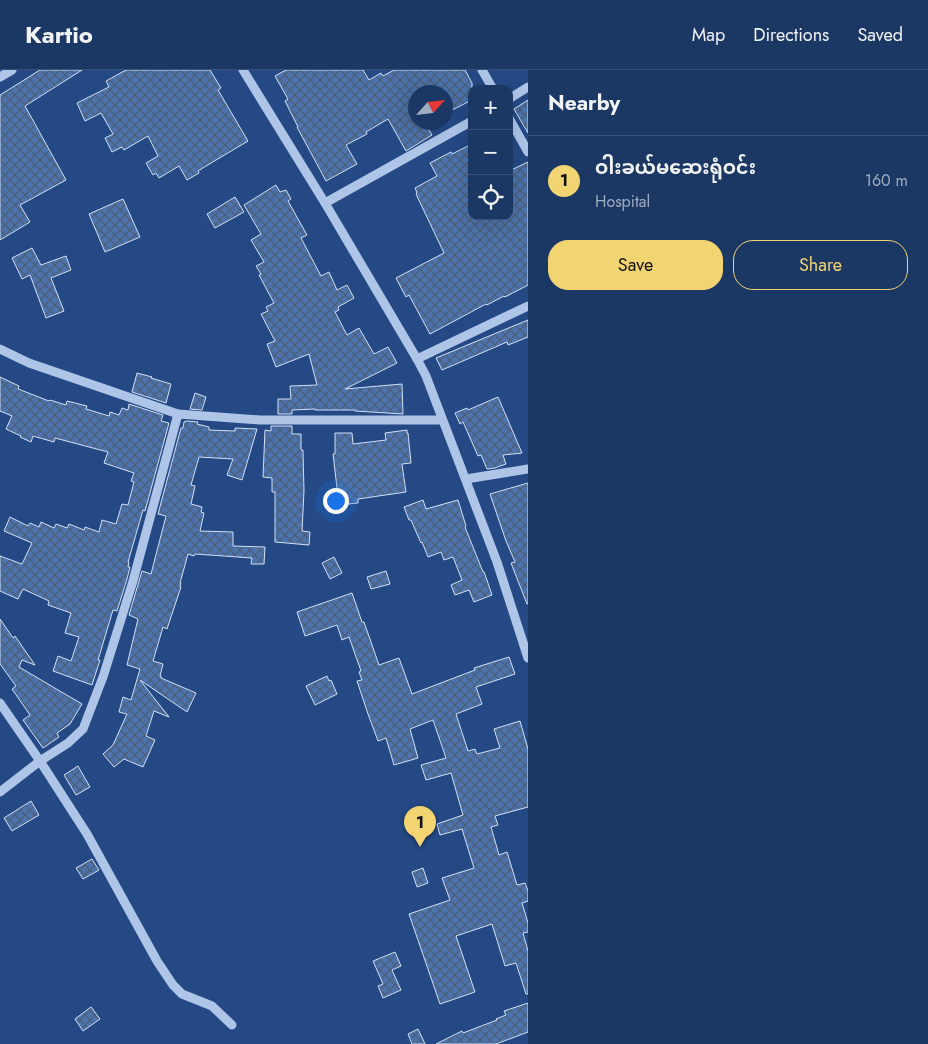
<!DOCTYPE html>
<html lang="en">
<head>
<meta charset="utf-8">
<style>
  :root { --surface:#1b3764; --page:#243f6a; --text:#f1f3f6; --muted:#a0acbf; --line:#395178; --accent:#f3d472 }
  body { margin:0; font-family:Jost,"Noto Sans Myanmar",sans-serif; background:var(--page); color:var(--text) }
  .controls { position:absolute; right:15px; top:15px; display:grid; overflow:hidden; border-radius:10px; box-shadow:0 5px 20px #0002 }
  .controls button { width:45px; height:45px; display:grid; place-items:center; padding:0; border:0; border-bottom:1px solid var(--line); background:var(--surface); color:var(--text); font:25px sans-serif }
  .compass { position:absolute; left:408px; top:15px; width:45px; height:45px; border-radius:50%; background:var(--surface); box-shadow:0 5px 20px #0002; rotate:63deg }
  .you { position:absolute; left:335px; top:430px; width:18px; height:18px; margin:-12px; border:4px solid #fff; border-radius:50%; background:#1a73e8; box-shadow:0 0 0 8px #1a73e833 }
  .badge { display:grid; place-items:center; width:32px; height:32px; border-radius:50%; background:var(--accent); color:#111; font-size:16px; font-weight:700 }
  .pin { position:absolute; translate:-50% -41px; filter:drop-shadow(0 1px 2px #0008) }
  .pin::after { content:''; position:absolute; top:26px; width:18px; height:15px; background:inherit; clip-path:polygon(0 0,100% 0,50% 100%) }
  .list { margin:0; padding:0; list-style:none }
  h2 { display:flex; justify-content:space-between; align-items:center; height:65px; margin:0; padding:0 20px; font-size:21px }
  h2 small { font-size:16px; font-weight:400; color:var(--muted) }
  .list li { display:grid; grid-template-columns:32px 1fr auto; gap:15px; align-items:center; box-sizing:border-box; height:90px; padding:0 20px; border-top:1px solid var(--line) }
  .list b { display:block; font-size:19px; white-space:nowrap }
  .list p { margin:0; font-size:16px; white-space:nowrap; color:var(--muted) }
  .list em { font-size:16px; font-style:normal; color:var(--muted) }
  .actions { display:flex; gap:10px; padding:15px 20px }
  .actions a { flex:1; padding:11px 0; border:1px solid var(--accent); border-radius:20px; text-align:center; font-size:18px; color:var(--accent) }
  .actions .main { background:var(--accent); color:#111 }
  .icon { flex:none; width:28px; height:28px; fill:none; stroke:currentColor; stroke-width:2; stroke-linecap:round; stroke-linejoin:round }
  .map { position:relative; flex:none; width:528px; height:974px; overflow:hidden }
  header { display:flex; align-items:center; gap:30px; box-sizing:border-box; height:70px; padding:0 25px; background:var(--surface); border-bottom:1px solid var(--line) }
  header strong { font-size:24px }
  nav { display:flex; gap:28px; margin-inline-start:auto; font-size:18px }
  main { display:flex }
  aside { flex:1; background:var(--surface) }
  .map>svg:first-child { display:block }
  .building { fill:url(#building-cross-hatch); stroke:#d2e1f6 }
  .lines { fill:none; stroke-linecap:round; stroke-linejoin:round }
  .minor { stroke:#aec5e8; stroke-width:9 }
</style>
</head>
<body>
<header>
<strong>Kartio</strong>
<nav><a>Map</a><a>Directions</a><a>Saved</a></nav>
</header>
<main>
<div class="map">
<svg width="528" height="974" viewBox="0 0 528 974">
  <defs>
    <pattern id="building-cross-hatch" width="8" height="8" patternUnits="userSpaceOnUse" patternTransform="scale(1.25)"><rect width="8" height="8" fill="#4c73ad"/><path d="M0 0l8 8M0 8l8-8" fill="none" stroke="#4c5e78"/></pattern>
  </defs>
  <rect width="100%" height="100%" fill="#244985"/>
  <!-- building -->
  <g class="building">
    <polygon points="40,0 82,0 25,36 66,110 20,135 30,152 0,170 0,25"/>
    <polygon points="126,0 210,0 221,18 218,20 248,71 206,96 198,101 199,103 187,110 179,96 159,108 156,103 153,105 146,93 158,86 148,66 124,80 122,77 112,82 105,68 113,64 101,43 85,51 77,33 109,17 106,11"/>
    <polygon points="286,0 363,0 369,10 381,3 383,6 394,0 465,0 472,13 472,30 446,43 446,22 416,22 416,52 424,52 432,65 406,81 388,49 366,62 367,64 346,75 357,94 326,111 297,57 298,57 285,31 288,29 275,6"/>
    <polygon points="528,30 528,63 514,39"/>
    <polygon points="472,74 472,146 509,146 509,101 528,92 528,215 505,227 504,226 487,235 486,234 430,264 409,225 406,227 396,208 444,183 416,124 417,123 415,118 437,106 430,93 451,82 452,84"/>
    <polygon points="276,115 280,122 286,120 291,129 288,131 307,165 301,168 321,206 329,202 337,220 347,215 354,228 338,237 339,240 335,242 347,265 359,258 374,284 388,277 397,293 345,319 402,314 403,344 355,341 355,340 315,340 315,339 292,340 292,344 278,344 278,329 291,329 290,316 317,315 309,284 276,297 267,274 275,271 261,244 268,241 266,237 274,233 259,205 261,204 256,196 264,192 251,170 261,164 244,135"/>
    <polygon points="235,127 244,142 215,158 207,144"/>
    <polygon points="123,129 140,167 105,182 89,144"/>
    <polygon points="32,178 41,195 66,186 71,200 51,208 64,241 46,248 30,205 22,209 12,188"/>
    <polygon points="528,250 528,267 508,275 507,272 442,300 436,288"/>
    <polygon points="137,303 152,307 151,308 171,314 166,333 132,322"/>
    <polygon points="0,307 19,316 18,319 49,331 50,330 66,335 67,331 87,336 86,339 109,346 110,342 119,345 122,338 128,340 129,334 163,345 161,351 169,353 145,441 143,440 128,492 129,492 128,497 130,497 127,509 117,541 113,540 98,590 100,590 92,615 53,601 58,586 71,591 79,567 65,563 71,543 48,535 49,531 23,519 18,529 0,521 0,486 22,494 32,473 4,461 10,447 28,456 30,453 39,457 41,452 54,458 56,454 67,458 69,454 84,460 85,457 99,462 102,450 116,454 122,434 128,435 134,412 131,411 134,403 104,393 108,382 55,368 54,372 33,366 31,372 20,367 21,366 6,359 12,346 0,341"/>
    <polygon points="195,323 206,327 202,340 190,339"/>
    <polygon points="498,327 522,383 503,385 506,394 495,398 487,399 481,385 478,386 463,352 460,354 455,343 467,338 468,340"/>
    <polygon points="186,351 198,352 197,354 209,357 209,360 235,361 235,358 257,359 242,410 227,405 233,389 199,387 191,415 195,416 191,434 202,437 201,442 204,443 200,461 233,462 233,476 265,477 264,494 251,494 252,488 195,484 194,486 188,484 180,513 181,513 180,517 181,517 167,559 163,557 153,591 163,594 160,606 161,606 161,608 196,623 187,642 140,610 169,647 154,641 146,666 155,670 143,697 124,689 114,697 103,684 113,675 127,644 119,642 123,627 131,630 140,599 127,595 138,549 129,545 142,501 151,504 166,446 158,444 181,358 183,358 184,352"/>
    <polygon points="271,356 292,356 292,364 301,364 301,380 303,380 303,383 304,421 302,461 310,462 309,475 275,472 275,422 272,422 272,408 263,407 265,360 271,361"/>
    <polygon points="407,360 407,363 408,363 411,393 402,394 406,422 358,429 358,433 339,435 333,384 335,384 335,363 352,363 353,374 386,370 385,363"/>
    <polygon points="528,413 528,534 527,534 511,493 515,492 506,471 490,424"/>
    <polygon points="423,430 426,439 458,430 466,456 465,457 483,502 484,502 488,513 492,525 474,532 469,520 455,525 451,515 462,510 453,487 444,490 441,482 428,487 422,472 421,473 411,450 409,450 404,437"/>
    <polygon points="334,487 342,503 330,509 322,493"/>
    <polygon points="386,501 390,514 371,519 367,507"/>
    <polygon points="352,523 362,552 364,552 379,595 399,588 412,624 475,600 474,598 509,587 515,604 476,617 482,634 456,644 468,681 475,679 477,684 500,678 494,659 520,651 528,679 528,737 495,746 498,755 491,757 499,785 507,782 517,815 525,813 528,821 528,831 522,833 528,853 528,862 523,863 528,881 528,924 526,924 516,893 505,896 492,854 456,866 475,922 440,934 409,844 450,830 442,808 474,798 462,759 440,765 437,754 463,745 451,703 426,710 421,695 446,688 433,650 410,659 418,688 394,695 386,668 378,671 368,644 357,611 362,610 359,602 361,601 349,567 342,570 337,555 305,566 297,542"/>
    <polygon points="0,549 13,568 15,566 35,595 22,590 19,597 82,634 70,654 57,663 59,667 43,678 23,650 30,645 12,619 16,616 0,594"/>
    <polygon points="327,606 329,611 331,610 337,624 315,635 306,616"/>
    <polygon points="78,696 90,717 76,725 64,705"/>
    <polygon points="31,731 39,745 12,761 4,748"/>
    <polygon points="92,789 99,800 83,809 76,798"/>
    <polygon points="423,798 428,813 417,817 412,802"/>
    <polygon points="395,882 401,896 392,900 401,920 383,928 378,916 383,914 373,891"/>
    <polygon points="528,933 528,962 496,974 436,974 462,961 463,963 497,950 496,949 506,945 504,941"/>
    <polygon points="91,937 100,949 83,961 75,949"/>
    <polygon points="418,959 425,974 412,974 408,964"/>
  </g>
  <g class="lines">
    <!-- minor -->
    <g class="minor">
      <polyline points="243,0 325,133 417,289 426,306 497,492 528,588"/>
      <polyline points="482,0 493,19"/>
      <polyline points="0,7 12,0"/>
      <polyline points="509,29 528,17"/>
      <polyline points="509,48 528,82"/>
      <polyline points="325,133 472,51"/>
      <polyline points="0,279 29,293 178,344 260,350 442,350"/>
      <polyline points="417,289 528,236"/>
      <polyline points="466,409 528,399"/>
      <polyline points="0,633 40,691 87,764 157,891 173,915 182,924 212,936 232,955"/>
      <polyline points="0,722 40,691 68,673 83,659 103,607 133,511 178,344"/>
    </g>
  </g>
</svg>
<div class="controls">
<button>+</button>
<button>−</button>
<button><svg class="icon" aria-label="locate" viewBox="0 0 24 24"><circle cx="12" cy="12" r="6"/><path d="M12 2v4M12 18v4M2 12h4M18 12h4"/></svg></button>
</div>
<svg class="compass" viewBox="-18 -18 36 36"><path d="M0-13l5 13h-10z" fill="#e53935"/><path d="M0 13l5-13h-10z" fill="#a0acbf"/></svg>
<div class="you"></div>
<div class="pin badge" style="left:420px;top:777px">1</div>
</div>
<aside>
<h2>Nearby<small></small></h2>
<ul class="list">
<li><span class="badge">1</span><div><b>ဝါးခယ်မဆေးရုံဝင်း</b><p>Hospital</p></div><em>160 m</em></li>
</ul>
<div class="actions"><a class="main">Save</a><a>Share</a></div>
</aside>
</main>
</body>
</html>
